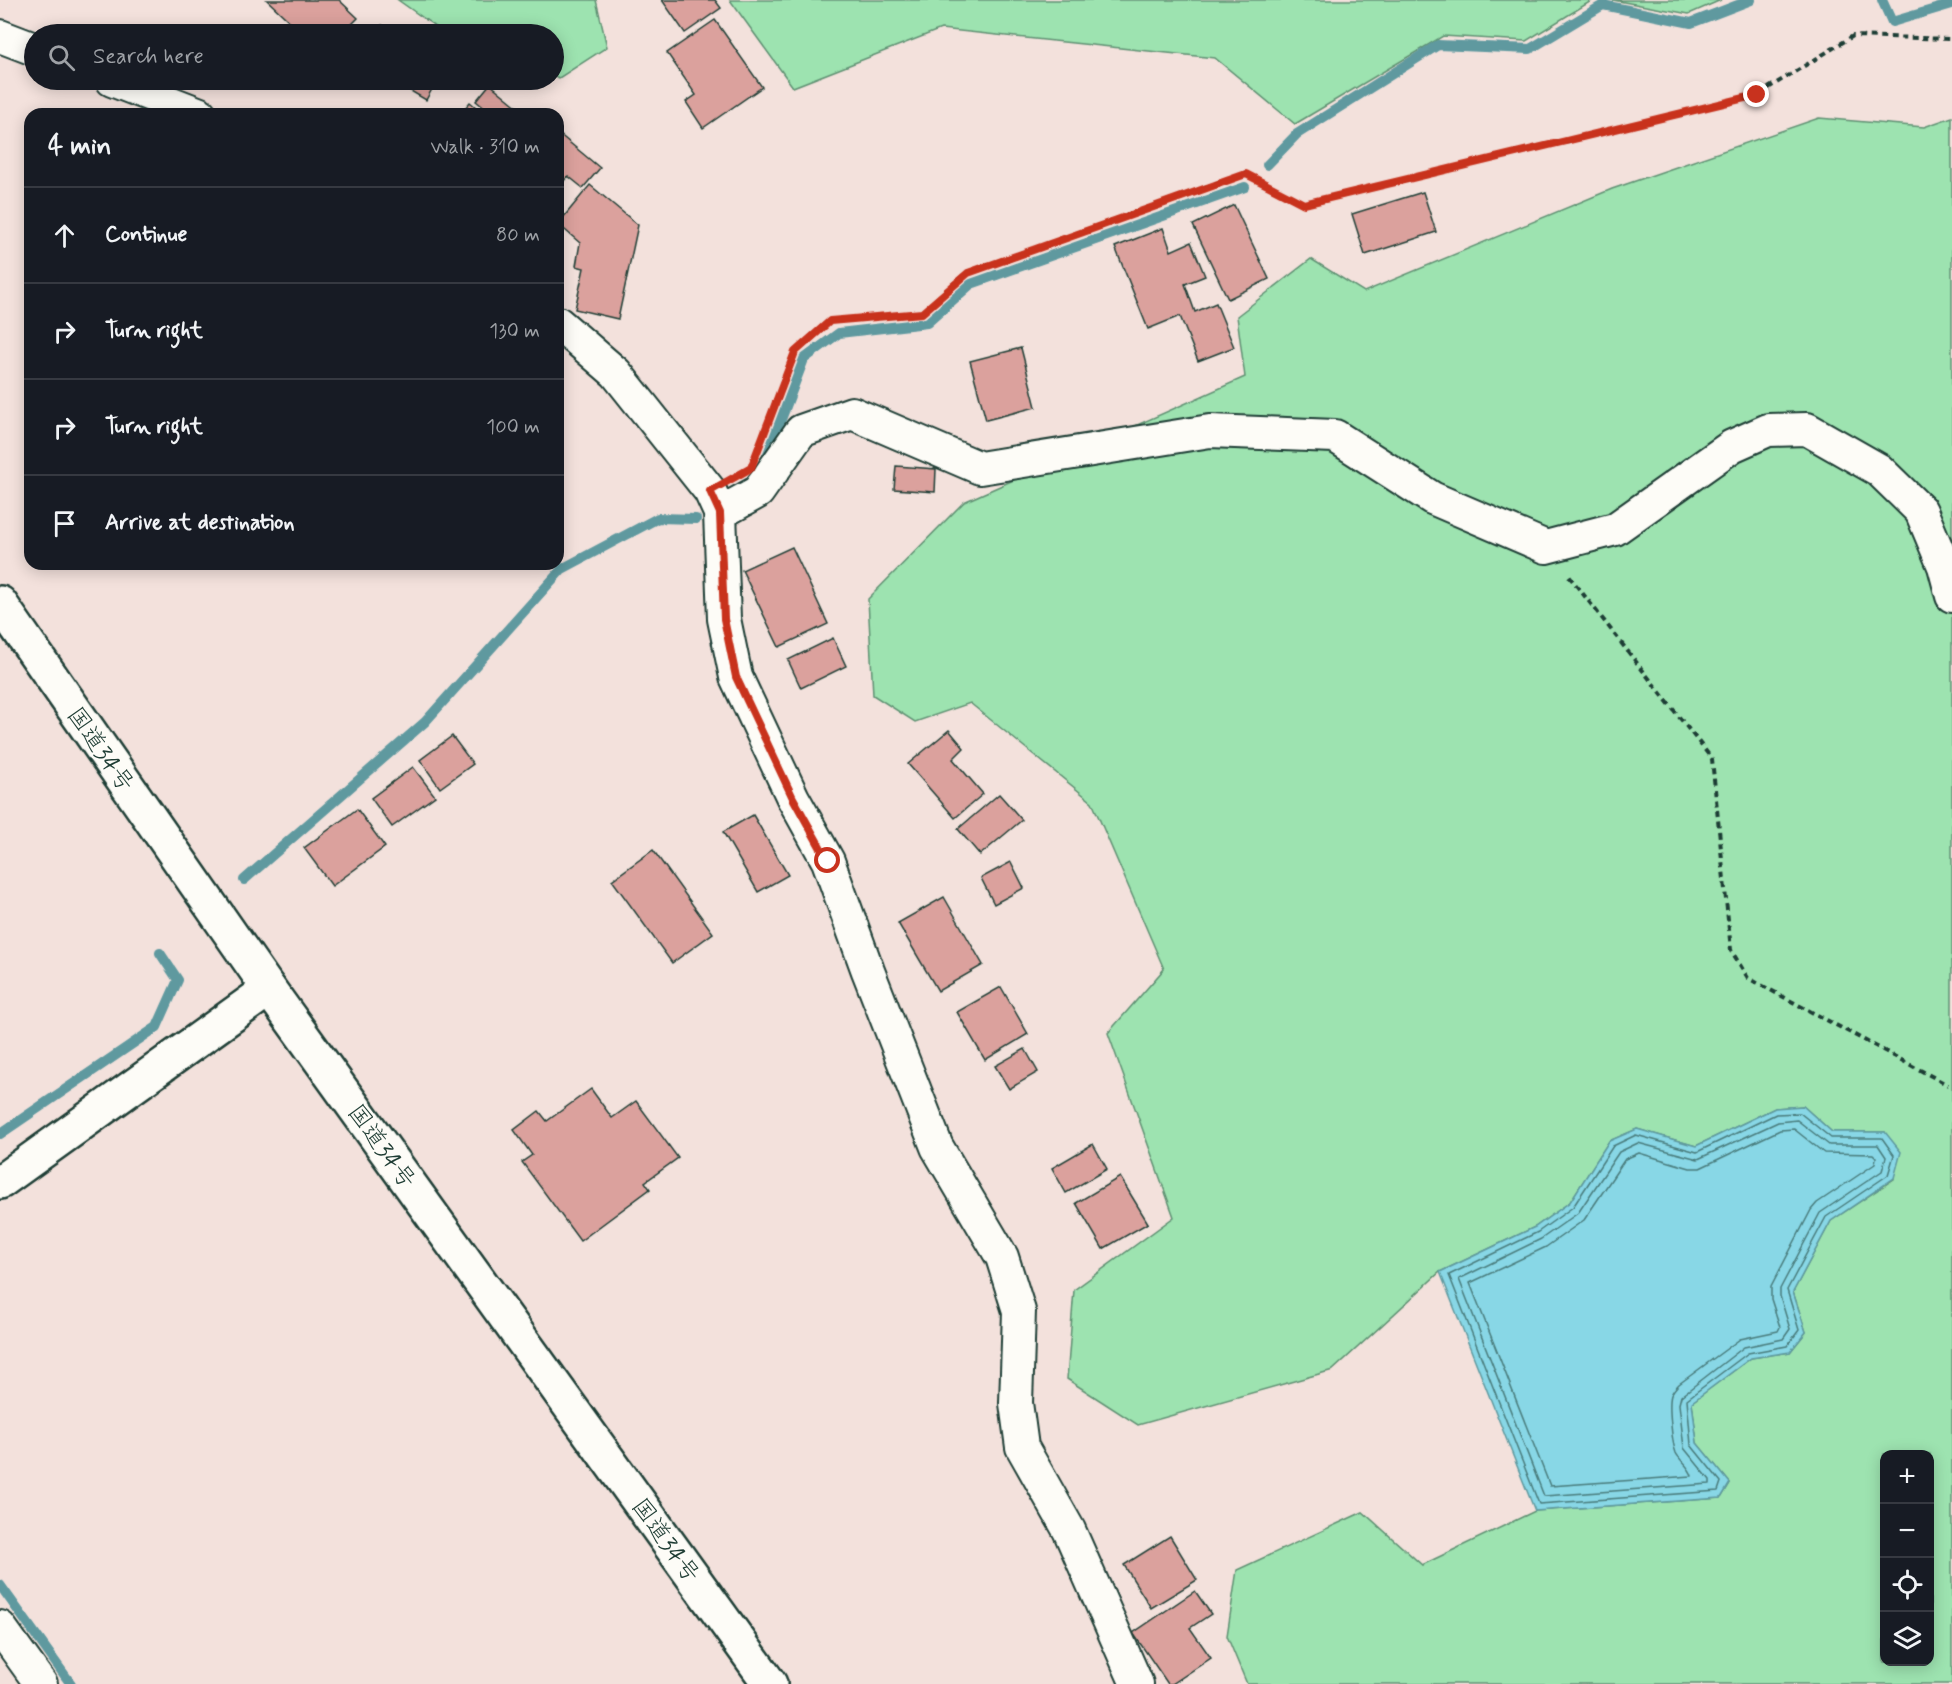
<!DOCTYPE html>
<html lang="en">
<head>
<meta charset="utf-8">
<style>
  :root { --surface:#171b24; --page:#20242c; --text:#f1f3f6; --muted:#9ea1a6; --line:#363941 }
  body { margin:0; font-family:Mynerve,"Klee One",sans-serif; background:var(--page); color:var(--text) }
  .controls { position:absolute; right:18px; bottom:18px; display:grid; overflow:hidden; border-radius:12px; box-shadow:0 3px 15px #0003 }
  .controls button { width:54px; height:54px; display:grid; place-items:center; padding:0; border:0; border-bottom:2px solid var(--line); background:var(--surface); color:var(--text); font:30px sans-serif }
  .stop { position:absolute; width:18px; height:18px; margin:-14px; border:4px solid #c8321e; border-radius:50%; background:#fff }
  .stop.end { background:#c8321e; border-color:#fff; box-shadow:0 2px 6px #0008 }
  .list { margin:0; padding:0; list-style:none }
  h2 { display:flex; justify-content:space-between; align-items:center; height:78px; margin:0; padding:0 24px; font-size:26px }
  h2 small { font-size:20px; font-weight:400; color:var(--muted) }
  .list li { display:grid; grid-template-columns:39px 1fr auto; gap:18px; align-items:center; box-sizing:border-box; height:96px; padding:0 24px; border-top:2px solid var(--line) }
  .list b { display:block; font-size:22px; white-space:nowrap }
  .list em { font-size:20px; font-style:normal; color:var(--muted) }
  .icon { flex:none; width:33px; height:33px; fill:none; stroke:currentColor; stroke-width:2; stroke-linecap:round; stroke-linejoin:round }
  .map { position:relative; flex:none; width:1952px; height:1684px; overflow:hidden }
  .search { position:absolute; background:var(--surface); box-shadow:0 3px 15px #0003; left:24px; top:24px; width:540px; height:66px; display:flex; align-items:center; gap:15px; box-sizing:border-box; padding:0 21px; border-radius:33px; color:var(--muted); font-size:22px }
  .panel { position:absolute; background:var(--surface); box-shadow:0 3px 15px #0003; left:24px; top:108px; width:540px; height:462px; border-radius:18px }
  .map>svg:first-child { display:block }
  .green { fill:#9de3b0; stroke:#5e9072; stroke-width:1.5; fill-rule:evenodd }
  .water { fill:#88d7e6; stroke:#5e999f; stroke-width:1.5 }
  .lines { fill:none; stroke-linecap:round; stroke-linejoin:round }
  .shore { stroke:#497b7b; stroke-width:1.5 }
  .stream { stroke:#5e999f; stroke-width:10 }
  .building { fill:#dba19d; stroke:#1f3d34; stroke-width:1.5 }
  .street-casing { stroke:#1f3d34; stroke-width:36 }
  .secondary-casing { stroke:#1f3d34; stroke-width:38 }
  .highway-casing { stroke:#1f3d34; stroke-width:38 }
  .path { stroke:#1f3d34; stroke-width:4; stroke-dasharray:6 4.5; stroke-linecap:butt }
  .street { stroke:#fdfcf7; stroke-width:32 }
  .secondary { stroke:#fdfcf7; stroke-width:33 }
  .highway { stroke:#fdfcf7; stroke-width:33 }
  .route { stroke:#c8321e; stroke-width:8 }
  .labels { text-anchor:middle; stroke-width:4.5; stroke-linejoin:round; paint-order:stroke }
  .street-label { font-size:24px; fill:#1f3d34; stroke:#fdfcf7 }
</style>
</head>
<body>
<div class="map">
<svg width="1952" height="1684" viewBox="0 0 1952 1684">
  <rect width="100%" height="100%" fill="#f3e1dc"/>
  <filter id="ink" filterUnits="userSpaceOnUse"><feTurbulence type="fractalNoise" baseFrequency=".0167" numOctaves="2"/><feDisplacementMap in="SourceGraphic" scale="12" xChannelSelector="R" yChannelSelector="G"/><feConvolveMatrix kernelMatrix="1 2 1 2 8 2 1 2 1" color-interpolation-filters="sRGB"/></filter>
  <g filter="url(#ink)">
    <!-- green -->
    <g class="green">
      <polygon points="398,0 596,0 607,47 559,78 554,76 554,34 446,34"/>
      <polygon points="730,0 1593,0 1526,41 1443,36 1295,124 1215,58 941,29 793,87"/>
      <polygon points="1613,0 1721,0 1689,14"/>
      <path d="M 1952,117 L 1952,1684 L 1247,1684 L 1227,1636 L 1237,1570 L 1363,1512 L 1422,1565 L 1535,1511 L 1721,1498 L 1730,1483 L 1697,1443 L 1692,1402 L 1751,1358 L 1790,1352 L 1806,1332 L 1793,1292 L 1831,1221 L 1894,1179 L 1885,1132 L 1832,1132 L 1803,1106 L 1775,1108 L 1696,1146 L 1637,1129 L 1609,1141 L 1570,1202 L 1535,1227 L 1440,1272 L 1333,1370 L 1138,1425 L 1067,1379 L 1074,1290 L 1174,1217 L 1108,1033 L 1164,969 L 1092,802 L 970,703 L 915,722 L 873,695 L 868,599 L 964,502 L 1245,377 L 1237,316 L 1311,259 L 1364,292 L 1612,189 L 1819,118 L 1924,127 ZM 1884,1454 L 1930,1454 L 1930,1662 L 1884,1662 Z"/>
    </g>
    <!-- water -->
    <polygon class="water" points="1803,1106 1832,1132 1885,1132 1901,1152 1894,1178 1831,1221 1793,1292 1806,1332 1790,1352 1751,1358 1692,1402 1697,1443 1730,1483 1721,1498 1535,1511 1440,1272 1535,1227 1570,1202 1609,1141 1637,1129 1696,1146 1775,1108"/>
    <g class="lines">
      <!-- shore -->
      <g class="shore">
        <polygon points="1800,1113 1831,1138 1882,1138 1894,1155 1888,1175 1826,1217 1787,1290 1799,1330 1787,1346 1748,1353 1687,1399 1691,1445 1721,1482 1718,1491 1539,1504 1449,1275 1538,1232 1573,1207 1613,1146 1636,1135 1697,1152 1776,1114"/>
        <polygon points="1797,1120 1829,1145 1878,1145 1886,1157 1882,1171 1820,1213 1780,1289 1780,1296 1790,1329 1783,1339 1744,1347 1681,1396 1679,1404 1684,1448 1710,1480 1710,1484 1544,1496 1459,1279 1541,1239 1578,1213 1619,1152 1638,1143 1698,1159 1778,1122"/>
        <path d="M 1794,1129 L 1824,1153 L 1873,1154 L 1876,1157 L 1875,1164 L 1817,1203 L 1811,1210 L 1771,1287 L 1771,1299 L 1780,1327 L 1778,1331 L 1740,1339 L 1679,1384 C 1676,1387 1673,1390 1671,1395 C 1668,1405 1672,1443 1676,1453 C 1680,1461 1690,1467 1692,1476 L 1550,1486 L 1470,1283 L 1546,1247 L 1584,1220 L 1625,1159 L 1639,1153 L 1690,1168 L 1700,1168 L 1780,1130 Z"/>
      </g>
      <!-- stream -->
      <g class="stream">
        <polyline points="1882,0 1892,22 1952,4"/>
        <polyline points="1267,165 1297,134 1438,45 1530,49 1603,5 1691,23 1751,0"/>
        <polyline points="766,459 804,359 839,333 927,323 971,284 1245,187"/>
        <polyline points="244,880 425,722 562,569 658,518 696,519"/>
        <polyline points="0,1134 157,1027 178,980 160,953"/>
        <polyline points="0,1585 71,1684"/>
      </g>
    </g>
    <!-- building -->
    <g class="building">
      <polygon points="267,0 339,0 358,18 342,34 303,34"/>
      <polygon points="662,0 715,0 721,8 685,33"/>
      <polygon points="715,20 762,87 703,128 686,102 696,95 667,53"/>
      <polygon points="382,25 397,34 377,34"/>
      <polygon points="392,80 437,80 426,100"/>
      <polygon points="490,84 525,113 524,114 492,114 476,101"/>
      <polygon points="470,102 484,114 460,114"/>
      <polygon points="558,133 600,168 583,188 568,176 558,188"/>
      <polygon points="590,185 638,225 618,319 575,309 584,268 576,266 580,243 558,224"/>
      <polygon points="1423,192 1436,232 1365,255 1352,214"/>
      <polygon points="1234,205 1269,279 1228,299 1193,225"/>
      <polygon points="1163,228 1171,251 1191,242 1205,276 1185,284 1195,312 1216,303 1234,347 1198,361 1180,316 1148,329 1115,247"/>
      <polygon points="1021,348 1036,407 986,420 970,361"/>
      <polygon points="896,466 936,469 935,492 894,489"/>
      <polygon points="792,547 828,624 779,647 742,570"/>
      <polygon points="833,638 846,666 801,688 788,660"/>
      <polygon points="949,730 964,748 953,759 983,794 955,818 908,764"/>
      <polygon points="452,736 473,764 440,788 420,760"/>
      <polygon points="413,767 435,796 392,827 371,798"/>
      <polygon points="999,794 1022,820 980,855 958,829"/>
      <polygon points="357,809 385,847 332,886 304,848"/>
      <polygon points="753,815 788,875 758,892 723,832"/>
      <polygon points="653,850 713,933 672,963 612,880"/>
      <polygon points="1011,862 1024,888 994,904 981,878"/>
      <polygon points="944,897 983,965 938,991 898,923"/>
      <polygon points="1001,987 1028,1034 985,1060 957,1012"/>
      <polygon points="1025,1049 1038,1072 1009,1089 995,1066"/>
      <polygon points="591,1089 612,1118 636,1101 678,1158 645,1182 650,1189 580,1241 522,1162 532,1155 514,1130 539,1111 547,1121"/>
      <polygon points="1093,1144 1107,1169 1066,1193 1052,1168"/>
      <polygon points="1120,1177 1148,1223 1103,1249 1076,1203"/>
      <polygon points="1170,1536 1197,1580 1151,1608 1124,1565"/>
      <polygon points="1195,1591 1211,1614 1190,1628 1211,1658 1172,1684 1168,1684 1133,1633"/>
    </g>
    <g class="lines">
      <defs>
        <g id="street">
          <polyline points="0,36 34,49"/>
          <polyline points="112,80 200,114"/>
          <polyline points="558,323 616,373 710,491 720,513 724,619 736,677 793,798 828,861 868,971 937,1147 1002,1257 1019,1311 1016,1403 1022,1447 1069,1530 1137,1684"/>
          <polyline points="720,513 758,492 801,431 852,413 980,468 1210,431 1335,436 1432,498 1546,547 1615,529 1732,446 1768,430 1807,429 1879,470 1921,511 1944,566 1952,596"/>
          <polyline points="0,1627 41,1684"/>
        </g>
        <polyline id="secondary" points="0,1182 269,989"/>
        <polyline id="highway" points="0,603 269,989 770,1684"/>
      </defs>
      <!-- street casing -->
      <use href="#street" class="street-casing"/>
      <!-- secondary casing -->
      <use href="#secondary" class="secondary-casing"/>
      <!-- highway casing -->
      <use href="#highway" class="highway-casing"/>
      <!-- path -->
      <g class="path">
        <polyline points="773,411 795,352 830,321 922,313 967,273 1246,174 1304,204 1757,95 1853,36 1952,39"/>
        <polyline points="1569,576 1712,759 1731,950 1748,978 1948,1085"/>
      </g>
      <!-- street -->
      <use href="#street" class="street"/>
      <!-- secondary -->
      <use href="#secondary" class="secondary"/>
      <!-- highway -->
      <use href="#highway" class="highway"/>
    </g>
  </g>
  <g class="lines" filter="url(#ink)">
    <!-- route -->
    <polyline class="route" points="828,861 793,798 736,677 724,619 720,513 710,491 751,468 795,352 830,321 922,313 968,273 1246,174 1304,204 1757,95"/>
  </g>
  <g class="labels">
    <!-- street labels -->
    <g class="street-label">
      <text transform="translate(101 749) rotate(55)" y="8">国道34号</text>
      <text transform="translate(382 1146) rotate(54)" y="8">国道34号</text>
      <text transform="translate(666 1540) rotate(54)" y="8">国道34号</text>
    </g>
  </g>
</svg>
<div class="controls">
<button>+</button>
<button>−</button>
<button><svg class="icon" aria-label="locate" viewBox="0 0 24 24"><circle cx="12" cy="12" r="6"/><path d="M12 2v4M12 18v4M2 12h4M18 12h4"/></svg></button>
<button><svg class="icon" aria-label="layers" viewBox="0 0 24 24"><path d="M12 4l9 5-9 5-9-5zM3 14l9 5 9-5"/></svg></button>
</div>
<div class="stop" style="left:828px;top:861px"></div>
<div class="stop end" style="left:1757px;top:95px"></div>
<div class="search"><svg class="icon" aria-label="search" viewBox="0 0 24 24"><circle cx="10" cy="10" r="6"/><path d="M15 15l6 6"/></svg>Search here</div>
<section class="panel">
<h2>4 min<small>Walk · 310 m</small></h2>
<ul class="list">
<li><svg class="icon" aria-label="ahead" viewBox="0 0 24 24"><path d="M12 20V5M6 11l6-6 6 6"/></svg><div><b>Continue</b></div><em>80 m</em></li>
<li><svg class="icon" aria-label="right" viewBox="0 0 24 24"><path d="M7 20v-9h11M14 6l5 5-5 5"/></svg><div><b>Turn right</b></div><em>130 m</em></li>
<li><svg class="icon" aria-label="right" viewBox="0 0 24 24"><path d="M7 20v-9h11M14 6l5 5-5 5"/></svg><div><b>Turn right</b></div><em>100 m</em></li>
<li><svg class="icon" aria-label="arrive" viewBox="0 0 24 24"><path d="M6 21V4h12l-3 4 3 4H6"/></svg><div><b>Arrive at destination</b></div></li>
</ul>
</section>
</div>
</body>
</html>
